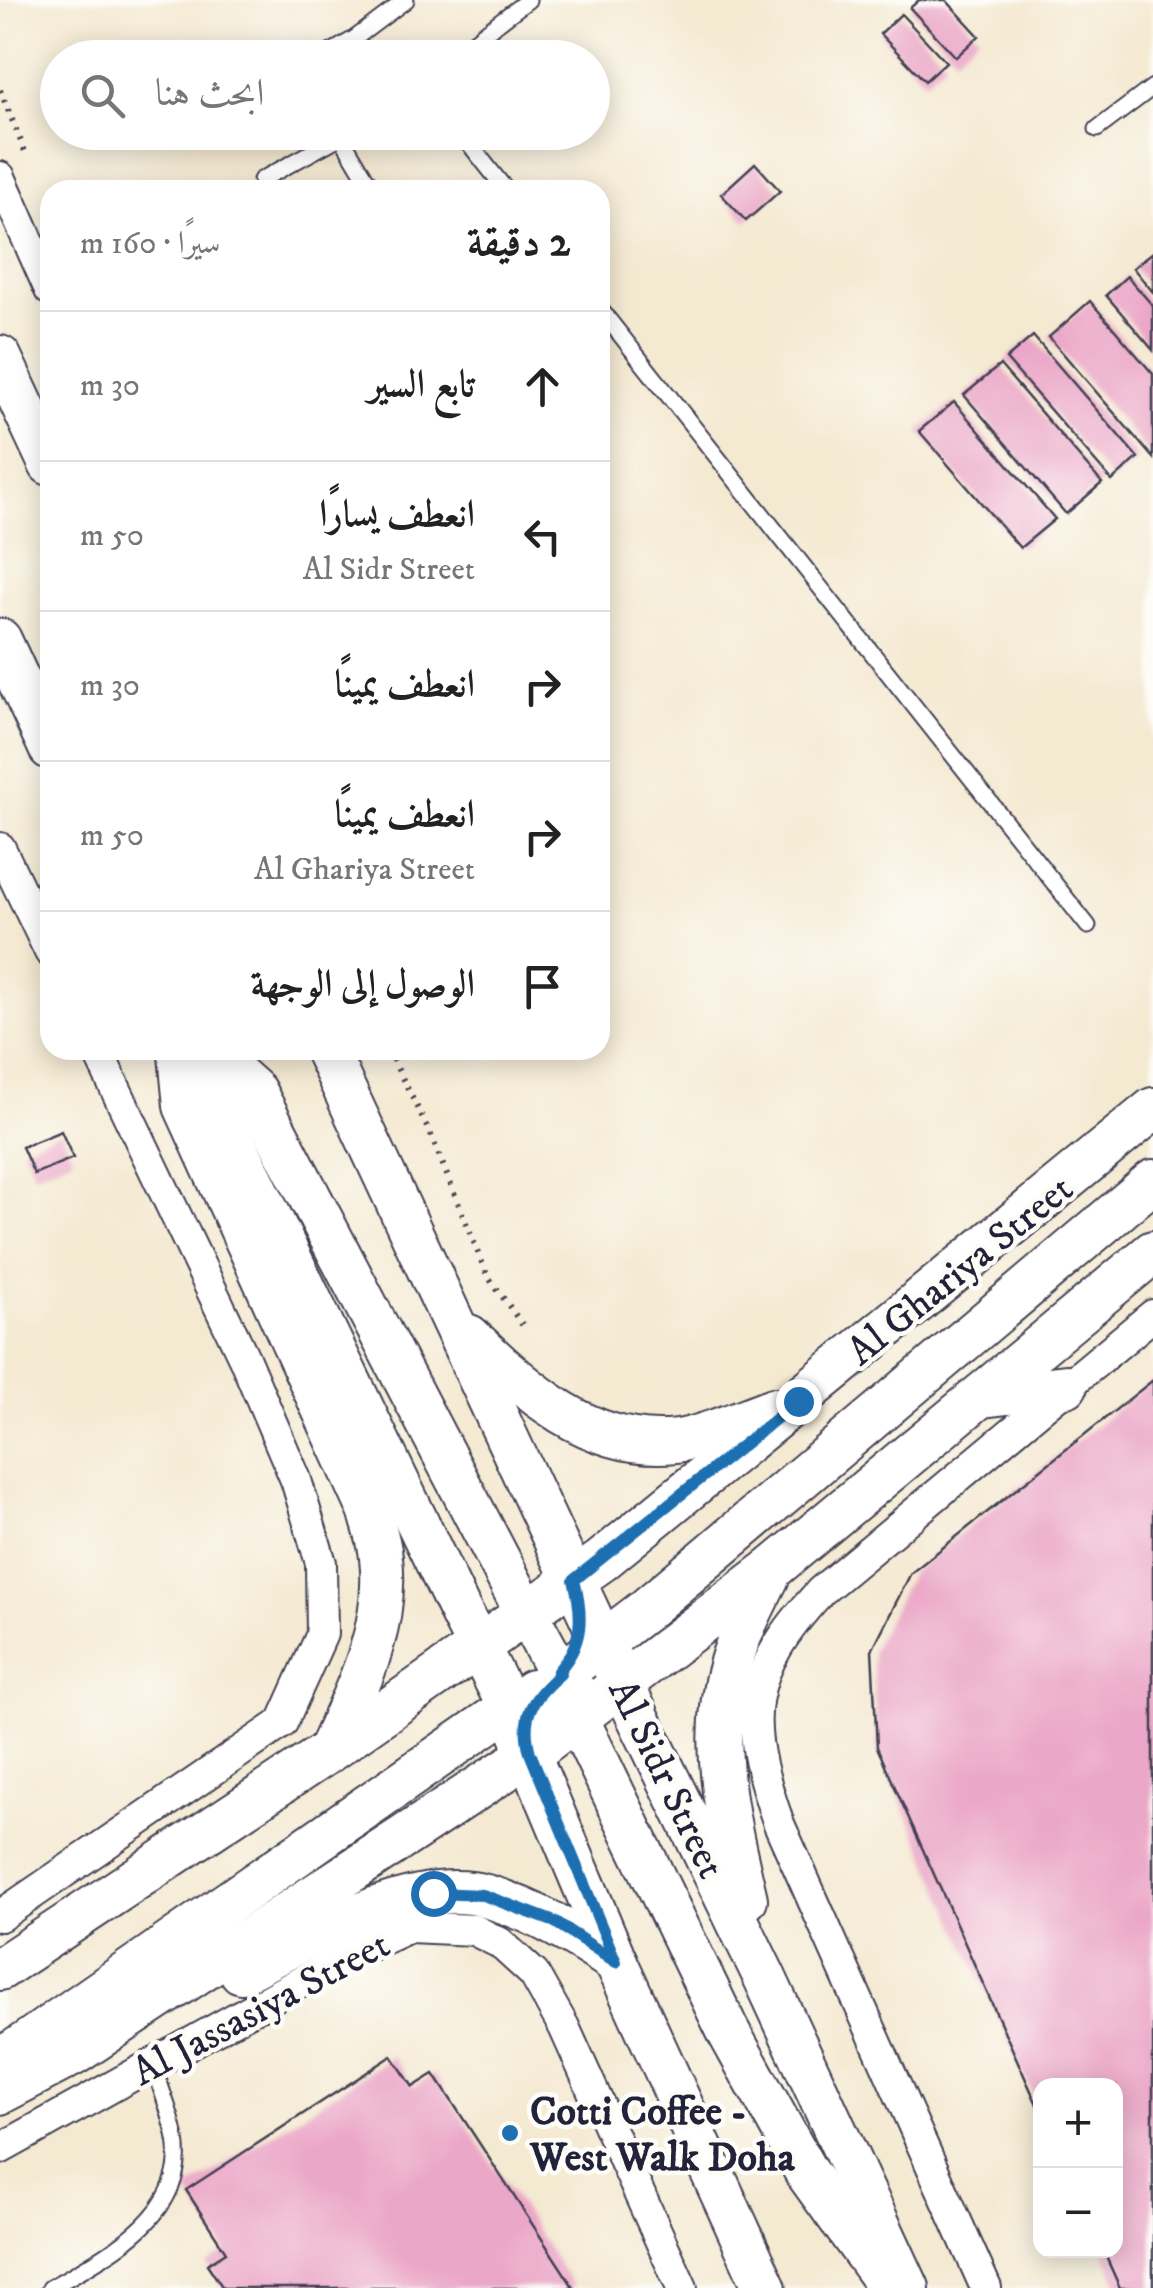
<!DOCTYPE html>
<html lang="ar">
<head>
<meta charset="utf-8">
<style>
  :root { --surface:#fff; --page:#f2f2f2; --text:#222; --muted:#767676; --line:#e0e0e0 }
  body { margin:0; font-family:"IM FELL DW Pica",Amiri,serif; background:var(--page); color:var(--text); direction:rtl }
  .controls { position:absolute; right:30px; bottom:30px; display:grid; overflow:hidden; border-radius:20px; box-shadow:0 5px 25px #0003 }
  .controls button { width:90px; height:90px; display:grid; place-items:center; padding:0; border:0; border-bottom:2px solid var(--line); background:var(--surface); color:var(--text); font:50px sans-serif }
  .stop { position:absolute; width:30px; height:30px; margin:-22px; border:8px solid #1f6fb2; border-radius:50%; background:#fff }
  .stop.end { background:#1f6fb2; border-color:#fff; box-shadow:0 2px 10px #0008 }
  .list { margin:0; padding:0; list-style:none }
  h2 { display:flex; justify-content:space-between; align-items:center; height:130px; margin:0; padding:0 40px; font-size:42px }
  h2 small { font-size:32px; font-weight:400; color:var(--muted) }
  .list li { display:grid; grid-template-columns:65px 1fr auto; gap:30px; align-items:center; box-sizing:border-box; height:150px; padding:0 40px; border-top:2px solid var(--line) }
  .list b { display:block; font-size:38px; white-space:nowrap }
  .list p { margin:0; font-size:32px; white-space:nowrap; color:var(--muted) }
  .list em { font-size:32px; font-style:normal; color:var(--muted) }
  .icon { flex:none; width:55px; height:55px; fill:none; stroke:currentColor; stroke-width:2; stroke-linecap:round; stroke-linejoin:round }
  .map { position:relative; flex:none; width:1153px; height:2288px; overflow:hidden; direction:ltr }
  .search { position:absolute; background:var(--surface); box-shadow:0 5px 25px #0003; left:40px; top:40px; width:570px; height:110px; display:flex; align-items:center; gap:25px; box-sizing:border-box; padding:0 35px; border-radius:55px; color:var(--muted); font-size:38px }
  .panel { position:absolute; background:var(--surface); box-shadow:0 5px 25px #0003; left:40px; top:180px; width:570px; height:880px; border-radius:30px; direction:rtl }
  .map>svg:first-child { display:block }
  .building { fill:#eba7c8 }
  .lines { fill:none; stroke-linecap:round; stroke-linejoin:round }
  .lane-casing { stroke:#424052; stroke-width:19 }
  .street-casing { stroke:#424052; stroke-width:34 }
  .secondary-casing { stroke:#424052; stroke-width:46 }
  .path { stroke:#424052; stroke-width:6; stroke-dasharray:2.5 8; stroke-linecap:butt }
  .lane { stroke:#fff; stroke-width:15 }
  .street { stroke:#fff; stroke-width:30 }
  .secondary { stroke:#fff; stroke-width:42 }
  .route { stroke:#1f6fb2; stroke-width:12 }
  .poi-dot { fill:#1f6fb2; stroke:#fdfcf7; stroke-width:4 }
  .labels { text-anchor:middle; stroke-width:9; stroke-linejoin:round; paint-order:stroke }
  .street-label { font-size:40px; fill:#22223b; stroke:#fdfcf7 }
  .poi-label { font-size:40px; font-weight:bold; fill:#22223b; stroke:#fdfcf7; text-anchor:start }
</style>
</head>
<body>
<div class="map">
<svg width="1153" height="2288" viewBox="0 0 1153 2288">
  <rect width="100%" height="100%" fill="#fdfcf7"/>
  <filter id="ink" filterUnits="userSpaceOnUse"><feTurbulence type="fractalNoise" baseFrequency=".01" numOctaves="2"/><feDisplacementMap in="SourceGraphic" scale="20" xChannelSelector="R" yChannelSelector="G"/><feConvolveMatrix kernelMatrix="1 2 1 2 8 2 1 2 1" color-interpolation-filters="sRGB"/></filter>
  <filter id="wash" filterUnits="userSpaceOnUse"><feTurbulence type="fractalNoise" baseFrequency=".0048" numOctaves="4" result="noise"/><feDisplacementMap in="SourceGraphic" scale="40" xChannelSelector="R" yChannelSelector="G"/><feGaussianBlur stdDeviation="2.25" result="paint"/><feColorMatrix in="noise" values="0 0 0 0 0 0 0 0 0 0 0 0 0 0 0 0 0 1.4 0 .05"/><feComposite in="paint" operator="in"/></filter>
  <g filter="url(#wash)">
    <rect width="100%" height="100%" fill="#f4e9d1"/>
    <g id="blocks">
      <!-- building -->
      <g class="building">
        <polygon points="919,0 946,0 979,36 956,57 910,8"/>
        <polygon points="901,14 946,62 925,81 880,34"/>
        <polygon points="755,163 780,191 746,221 721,194"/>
        <polygon points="1153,252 1153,292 1133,268"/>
        <polygon points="1127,276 1153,306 1153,350 1106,295"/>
        <polygon points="1090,301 1153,374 1153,458 1049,337"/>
        <polygon points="1033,336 1138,458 1112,481 1006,359"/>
        <polygon points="1000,365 1102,483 1066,514 964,395"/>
        <polygon points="954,402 1055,519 1020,548 919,431"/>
        <polygon points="61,1131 73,1158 34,1174 22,1147"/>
        <polygon points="1153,1380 1153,2288 1120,2288 1103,2250 1116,2250 1116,2086 1040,2086 1040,2111 877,1747 872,1650 911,1573"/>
        <polygon points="392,2056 413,2087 434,2074 574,2288 223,2288 207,2264 226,2252 186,2190"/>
      </g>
    </g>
  </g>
  <g filter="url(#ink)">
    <use href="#blocks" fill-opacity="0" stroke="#424052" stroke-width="2.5"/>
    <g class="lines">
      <defs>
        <g id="lane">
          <polyline points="321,58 354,39 406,0"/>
          <polyline points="451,58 528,0"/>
          <polyline points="1097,129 1153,87"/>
          <polyline points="460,132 506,190"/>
          <polyline points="342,138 373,190"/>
          <polyline points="261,180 349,132"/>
          <polyline points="600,309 1088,926"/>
          <path d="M 50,2288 C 101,2258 184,2219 177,2146 C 174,2120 161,2090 153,2064"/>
        </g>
        <g id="street">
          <polyline points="0,177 50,290"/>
          <polyline points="0,848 50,952"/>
          <polyline points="0,1916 282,1723 322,1634 321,1563 296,1480 244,1358 97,1050"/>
          <polyline points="0,2149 351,1954 409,1927 474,1930 500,1943 534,1974 564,2027 682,2288"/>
          <path d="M 986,2288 L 779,1824 C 742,1720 744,1674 821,1591 L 1153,1315"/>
        </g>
        <g id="secondary">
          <polyline points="0,357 50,464"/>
          <polyline points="0,640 50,748"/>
          <polyline points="190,1050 460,1611 510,1709 616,1962 765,2288"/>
          <polyline points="208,1050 255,1092 527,1614 565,1684 576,1693"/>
          <polyline points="326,1050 622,1684 765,1978 908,2288"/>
          <path d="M 180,1055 L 185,1106 L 370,1512 C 374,1527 380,1543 381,1558 C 389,1626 358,1688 330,1748"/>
          <path d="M 469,1336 C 526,1390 591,1451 677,1441 C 704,1438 747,1418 774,1409"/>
          <polyline points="982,1396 1066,1386"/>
          <polyline points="565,1693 728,2031 806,2172 884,2280"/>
          <polyline points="529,1748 526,1719 542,1689 644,1611 1153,1181"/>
          <path d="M 746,1899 C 728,1822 707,1741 731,1662 C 740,1632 754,1605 768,1577"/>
          <polyline points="0,1969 329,1751 601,1561 1153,1109"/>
          <path d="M 241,1972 C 304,1940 415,1875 486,1896 C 534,1910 575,1935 616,1962"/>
          <polyline points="0,2061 533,1691"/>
          <polyline points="0,2093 74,2054 531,1753 773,1568 1153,1252"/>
        </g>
      </defs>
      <!-- lane casing -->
      <use href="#lane" class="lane-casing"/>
      <!-- street casing -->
      <use href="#street" class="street-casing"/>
      <!-- secondary casing -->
      <use href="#secondary" class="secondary-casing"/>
      <!-- path -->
      <g class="path">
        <polyline points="0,90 26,154"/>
        <polyline points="388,1050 431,1135 487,1275 526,1330"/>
      </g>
      <!-- lane -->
      <use href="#lane" class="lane"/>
      <!-- street -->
      <use href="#street" class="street"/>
      <!-- secondary -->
      <use href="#secondary" class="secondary"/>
    </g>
  </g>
  <g class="lines" filter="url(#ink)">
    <!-- route -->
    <path class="route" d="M 433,1893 L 483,1895 L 555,1922 L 616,1962 L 530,1753 C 520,1716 532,1698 560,1674 L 558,1671 C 584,1643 583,1615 574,1580 L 798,1401"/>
  </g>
  <!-- markers -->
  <circle class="poi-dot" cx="510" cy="2133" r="10"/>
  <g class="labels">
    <!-- street labels -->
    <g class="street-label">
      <text transform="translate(959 1269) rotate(-39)" y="14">Al Ghariya Street</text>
      <text transform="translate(668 1778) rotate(64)" y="14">Al Sidr Street</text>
      <text transform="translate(260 2007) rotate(-28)" y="14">Al Jassasiya Street</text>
    </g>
    <!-- poi labels -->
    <g class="poi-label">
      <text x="530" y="2124">Cotti Coffee -<tspan x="530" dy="46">West Walk Doha</tspan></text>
    </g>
  </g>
</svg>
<div class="controls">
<button>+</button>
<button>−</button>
</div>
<div class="stop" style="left:433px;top:1893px"></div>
<div class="stop end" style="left:798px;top:1401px"></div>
<div class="search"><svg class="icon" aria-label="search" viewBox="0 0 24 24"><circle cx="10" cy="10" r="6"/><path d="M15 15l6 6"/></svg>ابحث هنا</div>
<section class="panel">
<h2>2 دقيقة<small>سيرًا · 160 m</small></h2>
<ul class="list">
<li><svg class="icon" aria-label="ahead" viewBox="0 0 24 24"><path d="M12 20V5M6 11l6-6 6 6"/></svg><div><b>تابع السير</b></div><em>30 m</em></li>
<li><svg class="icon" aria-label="left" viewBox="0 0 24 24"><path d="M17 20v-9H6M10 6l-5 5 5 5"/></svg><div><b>انعطف يسارًا</b><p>Al Sidr Street</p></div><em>50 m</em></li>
<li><svg class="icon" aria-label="right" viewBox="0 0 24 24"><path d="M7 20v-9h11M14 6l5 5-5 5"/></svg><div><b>انعطف يمينًا</b></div><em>30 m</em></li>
<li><svg class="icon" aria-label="right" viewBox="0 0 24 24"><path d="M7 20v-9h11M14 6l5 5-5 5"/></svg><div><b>انعطف يمينًا</b><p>Al Ghariya Street</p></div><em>50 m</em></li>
<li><svg class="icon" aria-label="arrive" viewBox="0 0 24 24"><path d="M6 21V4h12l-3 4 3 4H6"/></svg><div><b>الوصول إلى الوجهة</b></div></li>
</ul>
</section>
</div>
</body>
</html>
